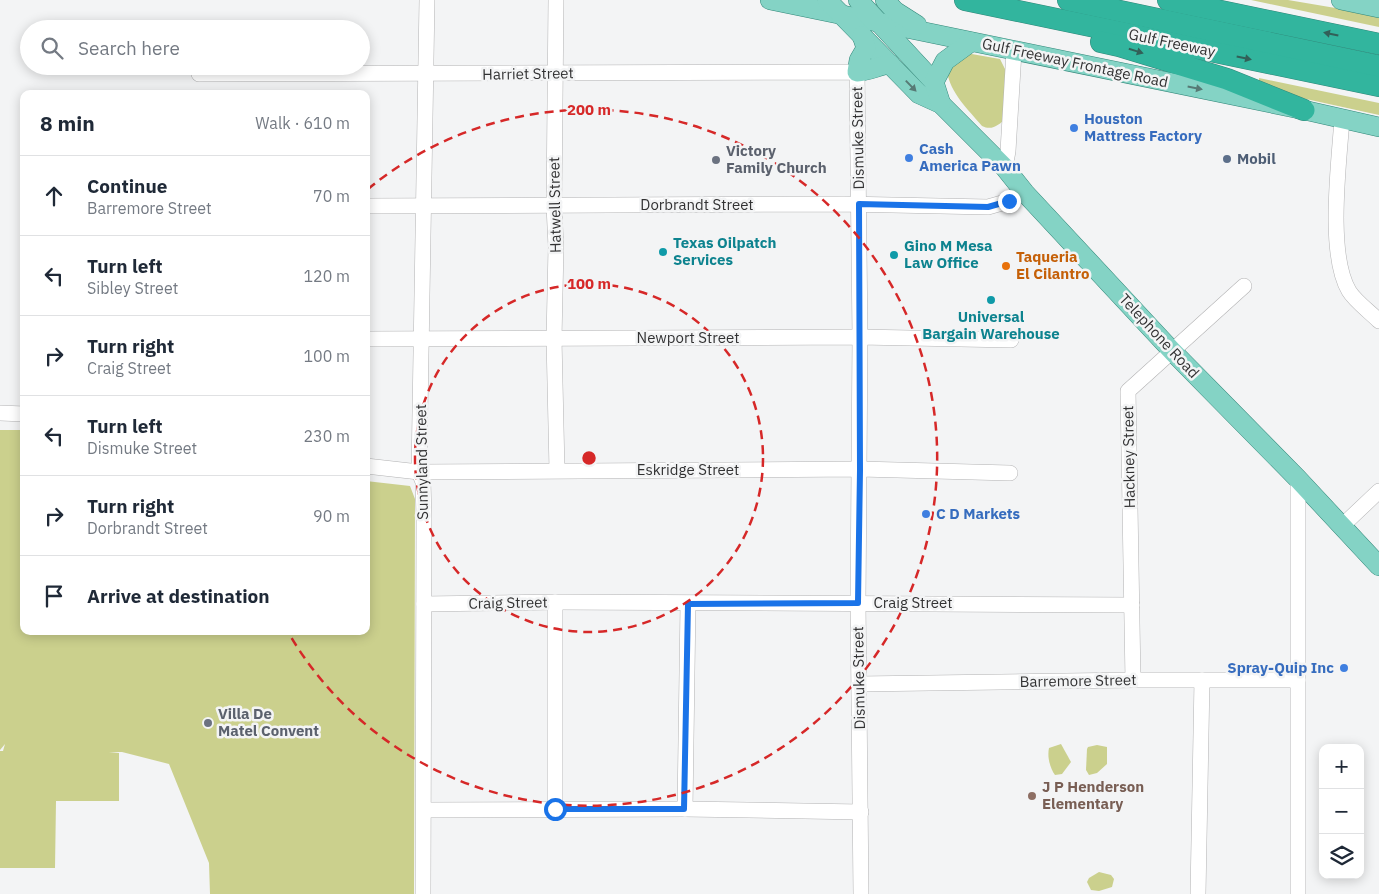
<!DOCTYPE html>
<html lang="en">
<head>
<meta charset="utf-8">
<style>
  :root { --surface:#fff; --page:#f2f2f3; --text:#1f2937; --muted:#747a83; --line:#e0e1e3 }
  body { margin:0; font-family:"IBM Plex Sans",sans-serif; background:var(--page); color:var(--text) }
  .controls { position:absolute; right:15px; bottom:15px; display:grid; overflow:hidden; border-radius:10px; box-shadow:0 2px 12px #0003 }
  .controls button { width:45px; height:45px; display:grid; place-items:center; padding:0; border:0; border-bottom:1px solid var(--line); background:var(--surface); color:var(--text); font:25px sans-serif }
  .stop { position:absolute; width:15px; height:15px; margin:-11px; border:4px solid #1a73e8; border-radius:50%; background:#fff }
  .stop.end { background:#1a73e8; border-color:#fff; box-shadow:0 1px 5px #0008 }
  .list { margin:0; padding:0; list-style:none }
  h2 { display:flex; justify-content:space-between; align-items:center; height:65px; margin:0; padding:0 20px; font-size:21px }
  h2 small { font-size:16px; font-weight:400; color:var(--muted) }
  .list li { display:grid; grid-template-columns:32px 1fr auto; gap:15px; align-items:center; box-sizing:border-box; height:80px; padding:0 20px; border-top:1px solid var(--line) }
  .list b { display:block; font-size:19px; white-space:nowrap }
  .list p { margin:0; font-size:16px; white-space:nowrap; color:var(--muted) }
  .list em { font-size:16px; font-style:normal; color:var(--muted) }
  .icon { flex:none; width:28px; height:28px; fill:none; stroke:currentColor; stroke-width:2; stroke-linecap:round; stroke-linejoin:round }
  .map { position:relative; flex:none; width:1379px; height:894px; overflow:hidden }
  .search { position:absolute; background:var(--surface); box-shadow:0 2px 12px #0003; left:20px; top:20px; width:350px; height:55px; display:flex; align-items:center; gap:12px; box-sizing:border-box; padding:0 18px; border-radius:28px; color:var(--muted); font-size:19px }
  .panel { position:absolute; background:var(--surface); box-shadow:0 2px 12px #0003; left:20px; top:90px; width:350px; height:545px; border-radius:10px }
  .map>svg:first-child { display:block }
  .green { fill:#cbd08d }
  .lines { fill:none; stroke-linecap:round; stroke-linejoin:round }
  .minor-casing { stroke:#b3b3b4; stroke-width:16 }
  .major-casing { stroke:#328779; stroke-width:20 }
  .highway-casing { stroke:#328779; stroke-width:22 }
  .minor { stroke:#fff; stroke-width:15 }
  .major { stroke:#84d3c5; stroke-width:19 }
  .highway { stroke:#32b59e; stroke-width:21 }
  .oneway { fill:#326058 }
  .oneway2 { fill:#577a75 }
  .route { stroke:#1a73e8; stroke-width:6 }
  .ring { fill:none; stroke:#d62828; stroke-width:2.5; stroke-dasharray:9 6 }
  .shop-dot { fill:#3f7fe0; stroke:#f3f4f5; stroke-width:2 }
  .service-dot { fill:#5c6f8a; stroke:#f3f4f5; stroke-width:2 }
  .worship-dot { fill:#6b7280; stroke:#f3f4f5; stroke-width:2 }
  .culture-dot { fill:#0f9aa8; stroke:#f3f4f5; stroke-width:2 }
  .food-dot { fill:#e8710a; stroke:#f3f4f5; stroke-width:2 }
  .education-dot { fill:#8d6e63; stroke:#f3f4f5; stroke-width:2 }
  .labels { text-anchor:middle; stroke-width:5; stroke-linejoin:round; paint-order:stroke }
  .street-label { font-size:15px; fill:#323233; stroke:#f3f4f5 }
  .shop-label { font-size:15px; font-weight:bold; fill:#366cbe; stroke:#f3f4f5; text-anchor:start }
  .worship-label { font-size:15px; font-weight:bold; fill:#5b616d; stroke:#f3f4f5; text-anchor:start }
  .service-label { font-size:15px; font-weight:bold; fill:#4e5e75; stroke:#f3f4f5; text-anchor:start }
  .culture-label { font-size:15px; font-weight:bold; fill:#0d838f; stroke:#f3f4f5; text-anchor:start }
  .food-label { font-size:15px; font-weight:bold; fill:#c56008; stroke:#f3f4f5; text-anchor:start }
  .education-label { font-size:15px; font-weight:bold; fill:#785e54; stroke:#f3f4f5; text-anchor:start }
  .centre { fill:#d62828; stroke:#f3f4f5; stroke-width:2.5 }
  .ring-label { font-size:15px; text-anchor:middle; font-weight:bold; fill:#d62828; stroke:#f3f4f5; stroke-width:5; stroke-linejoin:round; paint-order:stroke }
</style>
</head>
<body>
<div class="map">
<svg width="1379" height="894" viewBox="0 0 1379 894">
  <rect width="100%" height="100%" fill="#f3f4f5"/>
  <!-- green -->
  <g class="green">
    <polygon points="1251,0 1288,0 1371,14 1379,16 1379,27"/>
    <path d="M 966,53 L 1000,59 L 1006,71 L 1006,118 C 999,125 992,131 982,126 C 968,109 950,93 947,71 Z"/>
    <polygon points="1259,78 1379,103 1379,115 1297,97 1259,84"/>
    <polygon points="0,430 24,430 24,631 366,631 366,481 410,486 415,499 414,894 210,894 209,863 169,764 122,752 109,752 119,753 119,801 56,801 55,868 0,868 0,751 3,751 5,744 0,750"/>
    <path d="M 1061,744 L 1071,762 L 1062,774 L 1055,775 C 1050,768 1047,757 1049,748 Z"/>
    <polygon points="1097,745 1107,747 1107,764 1097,773 1089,775 1086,770 1087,749 1088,747"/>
    <polygon points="1099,872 1111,875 1114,879 1112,887 1099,891 1091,890 1087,882 1089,878"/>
  </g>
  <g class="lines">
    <defs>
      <g id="minor">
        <polyline points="556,0 554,206 556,247 554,339 557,470"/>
        <polyline points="199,74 857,72 860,337 858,603 861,894"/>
        <path d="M 1342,119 C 1339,163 1327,254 1349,291 C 1355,301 1370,312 1379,321"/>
        <polyline points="1005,168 1008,151 1014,51"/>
        <polyline points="366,206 844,204 988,207 1009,201 1025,193"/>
        <polyline points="366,339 860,337 1011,340"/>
        <polyline points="0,413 24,414"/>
        <polyline points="366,466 419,472 860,469 1010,473"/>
        <polyline points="1342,526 1379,491"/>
        <polyline points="424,604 555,602 1132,605"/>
        <polyline points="1133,680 1128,391 1244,286"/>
        <polyline points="859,684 1133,680 1298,680"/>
        <polyline points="555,809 555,602"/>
        <polyline points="685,809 688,604"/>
        <polyline points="424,810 685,809 861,812"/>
        <polyline points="423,894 424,517 423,482 419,472 427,0"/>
        <polyline points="1198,894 1202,680"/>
        <polyline points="1298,894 1298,479"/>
      </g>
      <g id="major">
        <polyline points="770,0 1304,110 1379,127"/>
        <polyline points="827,0 919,94 941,104 1005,168 1025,193 1173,352 1298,479 1379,566"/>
        <polyline points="858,0 934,82 941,104"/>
        <polyline points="885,0 895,11 917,25"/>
        <polyline points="1341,0 1379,8"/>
        <path d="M 862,36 L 866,48 L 859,60 L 857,72 C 869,71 878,66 890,64"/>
        <polyline points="934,82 945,61 971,42"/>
      </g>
      <g id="highway">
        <polyline points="965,0 1379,86"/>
        <polyline points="1068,0 1379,66"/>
        <polyline points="1168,0 1379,44"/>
        <polyline points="1101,42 1119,46 1227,79 1304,110"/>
      </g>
    </defs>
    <!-- minor casing -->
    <use href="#minor" class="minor-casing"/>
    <!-- major casing -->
    <use href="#major" class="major-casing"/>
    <!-- highway casing -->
    <use href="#highway" class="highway-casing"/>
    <!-- minor -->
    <use href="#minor" class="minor"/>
    <!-- major -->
    <use href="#major" class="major"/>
    <!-- highway -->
    <use href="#highway" class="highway"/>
  </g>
  <!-- one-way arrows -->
  <defs><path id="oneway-solid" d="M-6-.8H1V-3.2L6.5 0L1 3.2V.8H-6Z" transform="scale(1.25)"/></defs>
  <g class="oneway">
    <use href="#oneway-solid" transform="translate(1331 34) rotate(-168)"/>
    <use href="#oneway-solid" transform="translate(1136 51) rotate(17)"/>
    <use href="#oneway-solid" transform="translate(1244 58) rotate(12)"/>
  </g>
  <g class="oneway2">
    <use href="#oneway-solid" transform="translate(911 86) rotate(46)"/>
    <use href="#oneway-solid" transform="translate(1195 88) rotate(11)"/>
  </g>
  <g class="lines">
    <!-- route -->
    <polyline class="route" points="555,809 684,809 688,604 858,603 860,470 859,204 988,207 1009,201"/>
  </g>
  <!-- distance rings -->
  <g class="ring">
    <circle cx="589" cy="458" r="174"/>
    <path d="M368 189A348 348 0 1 1 288 632"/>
  </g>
  <!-- markers -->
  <g class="shop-dot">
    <circle cx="1074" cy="128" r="5"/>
    <circle cx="909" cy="158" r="5"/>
    <circle cx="926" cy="514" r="5"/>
    <circle cx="1344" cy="668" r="5"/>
  </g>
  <circle class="service-dot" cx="1227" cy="159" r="5"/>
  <g class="worship-dot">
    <circle cx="716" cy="160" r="5"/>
    <circle cx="208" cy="723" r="5"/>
  </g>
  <g class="culture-dot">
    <circle cx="663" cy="252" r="5"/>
    <circle cx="894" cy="255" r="5"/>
    <circle cx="991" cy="300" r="5"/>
  </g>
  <circle class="food-dot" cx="1006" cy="266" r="5"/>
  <circle class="education-dot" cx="1032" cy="796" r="5"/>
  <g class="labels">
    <!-- street labels -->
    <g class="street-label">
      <text transform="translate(1172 43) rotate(12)" y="5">Gulf Freeway</text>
      <text transform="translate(1075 63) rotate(12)" y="5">Gulf Freeway Frontage Road</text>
      <text transform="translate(528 74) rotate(-1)" y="5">Harriet Street</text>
      <text transform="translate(858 138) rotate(-91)" y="5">Dismuke Street</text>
      <text transform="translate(555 205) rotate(-91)" y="5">Hatwell Street</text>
      <text x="697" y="210">Dorbrandt Street</text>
      <text transform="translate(1159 336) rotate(47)" y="5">Telephone Road</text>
      <text x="688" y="343">Newport Street</text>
      <text transform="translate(1129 457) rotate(-91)" y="5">Hackney Street</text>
      <text transform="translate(422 462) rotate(-91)" y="5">Sunnyland Street</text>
      <text x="688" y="475">Eskridge Street</text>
      <text transform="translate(508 603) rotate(-1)" y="5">Craig Street</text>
      <text x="913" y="608">Craig Street</text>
      <text transform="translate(859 678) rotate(-91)" y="5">Dismuke Street</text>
      <text transform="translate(1078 681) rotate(-1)" y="5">Barremore Street</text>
    </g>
    <!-- shop labels -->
    <g class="shop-label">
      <text x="1084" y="124">Houston<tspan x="1084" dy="17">Mattress Factory</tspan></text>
      <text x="919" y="154">Cash<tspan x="919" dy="17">America Pawn</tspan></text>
      <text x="936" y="519">C D Markets</text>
      <text x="1334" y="673" text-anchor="end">Spray-Quip Inc</text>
    </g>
    <!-- worship labels -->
    <g class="worship-label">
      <text x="726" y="156">Victory<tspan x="726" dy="17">Family Church</tspan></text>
      <text x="218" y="719">Villa De<tspan x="218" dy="17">Matel Convent</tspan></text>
    </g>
    <!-- service labels -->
    <g class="service-label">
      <text x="1237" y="164">Mobil</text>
    </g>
    <!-- culture labels -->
    <g class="culture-label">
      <text x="673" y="248">Texas Oilpatch<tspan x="673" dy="17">Services</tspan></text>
      <text x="904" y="251">Gino M Mesa<tspan x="904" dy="17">Law Office</tspan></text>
      <text x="991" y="322" text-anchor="middle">Universal<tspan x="991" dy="17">Bargain Warehouse</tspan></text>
    </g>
    <!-- food labels -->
    <g class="food-label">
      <text x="1016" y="262">Taqueria<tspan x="1016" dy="17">El Cilantro</tspan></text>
    </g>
    <!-- education labels -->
    <g class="education-label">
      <text x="1042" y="792">J P Henderson<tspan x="1042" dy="17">Elementary</tspan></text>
    </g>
  </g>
  <circle cx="589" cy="458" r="8" class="centre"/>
  <g class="ring-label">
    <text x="589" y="115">200 m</text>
    <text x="589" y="289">100 m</text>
  </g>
</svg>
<div class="controls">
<button>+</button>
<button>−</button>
<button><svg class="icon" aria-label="layers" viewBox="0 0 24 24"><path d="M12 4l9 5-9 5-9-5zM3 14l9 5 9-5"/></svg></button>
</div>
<div class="stop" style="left:555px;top:809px"></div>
<div class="stop end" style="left:1009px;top:201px"></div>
<div class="search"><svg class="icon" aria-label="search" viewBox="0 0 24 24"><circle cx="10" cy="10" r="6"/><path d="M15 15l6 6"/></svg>Search here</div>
<section class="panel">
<h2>8 min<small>Walk · 610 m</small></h2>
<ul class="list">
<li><svg class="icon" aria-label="ahead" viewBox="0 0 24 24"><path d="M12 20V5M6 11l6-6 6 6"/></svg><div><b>Continue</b><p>Barremore Street</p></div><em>70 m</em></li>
<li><svg class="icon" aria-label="left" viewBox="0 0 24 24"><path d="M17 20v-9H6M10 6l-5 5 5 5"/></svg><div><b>Turn left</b><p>Sibley Street</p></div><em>120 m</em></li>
<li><svg class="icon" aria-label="right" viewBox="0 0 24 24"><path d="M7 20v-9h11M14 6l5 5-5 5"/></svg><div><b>Turn right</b><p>Craig Street</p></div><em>100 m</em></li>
<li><svg class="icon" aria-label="left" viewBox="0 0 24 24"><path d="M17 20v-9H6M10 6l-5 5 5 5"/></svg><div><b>Turn left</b><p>Dismuke Street</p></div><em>230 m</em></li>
<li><svg class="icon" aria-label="right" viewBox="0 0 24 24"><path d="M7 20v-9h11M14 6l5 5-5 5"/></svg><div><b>Turn right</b><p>Dorbrandt Street</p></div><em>90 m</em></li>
<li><svg class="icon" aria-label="arrive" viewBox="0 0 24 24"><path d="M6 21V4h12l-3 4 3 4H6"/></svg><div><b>Arrive at destination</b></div></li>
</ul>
</section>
</div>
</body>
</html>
